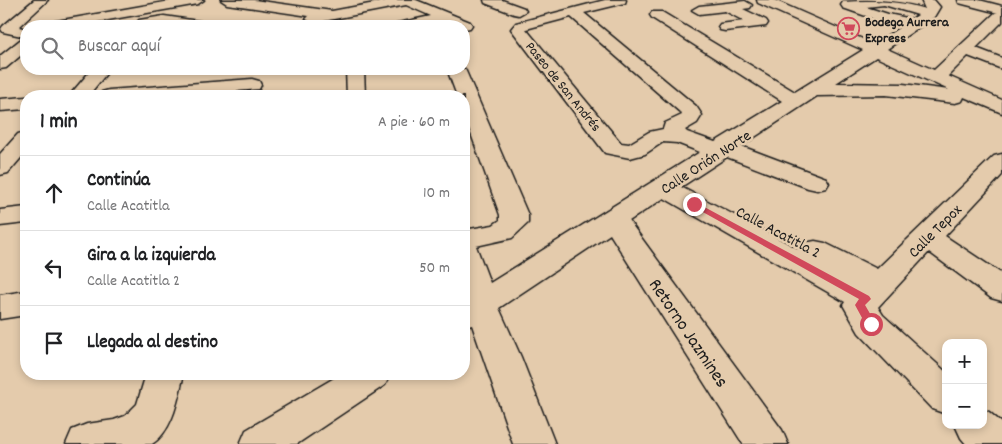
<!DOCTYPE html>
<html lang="es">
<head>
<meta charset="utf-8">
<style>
  :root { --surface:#fff; --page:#f2f2f2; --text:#202124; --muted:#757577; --line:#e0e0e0 }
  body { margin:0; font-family:Dekko,sans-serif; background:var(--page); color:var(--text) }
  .controls { position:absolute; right:15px; bottom:15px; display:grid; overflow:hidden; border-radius:10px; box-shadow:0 2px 8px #0003 }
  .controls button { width:45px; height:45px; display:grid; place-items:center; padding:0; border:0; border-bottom:1px solid var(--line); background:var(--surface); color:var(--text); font:25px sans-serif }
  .stop { position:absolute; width:15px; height:15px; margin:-11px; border:4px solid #d1495b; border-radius:50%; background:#fff }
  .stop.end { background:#d1495b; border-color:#fff; box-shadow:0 1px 5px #0008 }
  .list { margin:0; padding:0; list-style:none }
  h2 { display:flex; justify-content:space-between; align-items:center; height:65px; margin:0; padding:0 20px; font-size:21px }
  h2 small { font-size:16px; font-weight:400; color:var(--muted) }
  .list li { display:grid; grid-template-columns:32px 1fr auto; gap:15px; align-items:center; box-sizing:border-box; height:75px; padding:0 20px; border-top:1px solid var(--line) }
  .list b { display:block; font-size:19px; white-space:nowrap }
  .list p { margin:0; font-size:16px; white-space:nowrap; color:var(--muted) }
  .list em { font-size:16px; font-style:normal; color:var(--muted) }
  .icon { flex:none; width:28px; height:28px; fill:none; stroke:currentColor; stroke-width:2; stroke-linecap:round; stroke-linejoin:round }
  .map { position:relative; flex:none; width:1002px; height:444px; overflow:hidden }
  .search { position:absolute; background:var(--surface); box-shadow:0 2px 8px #0003; left:20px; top:20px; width:450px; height:55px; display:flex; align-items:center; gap:12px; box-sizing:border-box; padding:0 18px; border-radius:20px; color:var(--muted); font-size:19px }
  .panel { position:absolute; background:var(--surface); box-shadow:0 2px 8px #0003; left:20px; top:90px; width:450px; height:290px; border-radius:20px }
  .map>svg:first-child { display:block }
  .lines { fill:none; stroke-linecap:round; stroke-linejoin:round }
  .minor-casing { stroke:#1c1c1c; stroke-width:3 }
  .major-casing { stroke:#1c1c1c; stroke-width:3 }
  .minor { fill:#e4cbac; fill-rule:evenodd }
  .major { fill:#e4cbac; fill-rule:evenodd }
  .route { fill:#d1495b }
  .labels { text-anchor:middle; stroke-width:5; stroke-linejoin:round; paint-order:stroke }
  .far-poi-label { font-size:14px; font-weight:bold; fill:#1c1c1c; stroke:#e4cbac; text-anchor:start }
  .far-street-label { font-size:14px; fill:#1c1c1c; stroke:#e4cbac }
  .street-label { font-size:16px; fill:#1c1c1c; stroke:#e4cbac }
  .near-street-label { font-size:19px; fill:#1c1c1c; stroke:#e4cbac }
</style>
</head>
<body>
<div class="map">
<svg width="1002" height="444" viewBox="0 0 1002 444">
  <rect width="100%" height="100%" fill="#e4cbac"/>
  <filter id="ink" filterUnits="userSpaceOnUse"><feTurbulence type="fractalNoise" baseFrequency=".02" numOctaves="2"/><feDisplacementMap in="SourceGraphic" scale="10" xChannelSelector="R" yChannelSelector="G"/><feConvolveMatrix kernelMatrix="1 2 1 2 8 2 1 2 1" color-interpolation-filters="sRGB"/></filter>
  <g filter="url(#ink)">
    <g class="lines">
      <defs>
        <g id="minor">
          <polygon points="34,0 48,0 19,27 26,29 26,37 3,32 1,29 3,26"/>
          <polygon points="176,0 204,0 198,4 74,26 44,26 46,23 51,22"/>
          <polygon points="221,0 254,0 332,11 391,0 416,0 470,22 472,25 470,28 465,29 464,26 456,26 444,21 422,26 396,26 398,23 431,16 406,5 313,23 306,19 309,16 227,4"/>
          <polygon points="484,0 502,0 524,8 526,11 519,15 514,14 485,3"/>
          <path d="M 605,0 L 626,0 L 625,3 L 584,13 L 696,106 L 702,115 L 697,123 L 685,130 L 687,132 L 715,142 L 782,101 L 652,18 L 650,15 L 652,12 L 662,12 L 795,92 L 863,50 L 758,3 L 757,0 L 774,0 L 874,44 L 902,26 L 880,21 L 843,8 L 841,5 L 843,2 C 871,0 899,1 925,9 L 921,0 L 934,0 L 940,7 L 934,17 L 887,49 L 934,70 L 995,13 L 1002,12 L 1002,22 L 976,48 L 1002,58 L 1002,69 L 968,56 L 948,76 L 1002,100 L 1002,113 L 964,97 L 962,101 L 955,103 L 886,95 L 817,96 L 741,146 L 826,178 L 829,183 L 826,188 L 817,190 L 808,188 L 727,157 L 681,187 L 800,250 L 805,243 L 815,241 L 825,243 L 877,269 L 994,156 L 1002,154 L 1002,175 L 945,236 L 1002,274 L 1002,301 L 991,298 L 929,252 L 878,307 L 883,315 L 946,372 L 946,414 L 932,409 L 859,333 L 843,305 L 845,302 L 664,198 L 629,221 L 782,430 L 788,444 L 743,444 L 610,234 L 499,308 L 521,357 L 555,444 L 513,444 L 472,325 L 464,327 L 464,230 L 493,225 L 500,220 L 500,215 L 464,114 L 464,96 L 457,96 L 447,69 L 465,69 L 528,215 L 528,223 L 512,238 L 476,246 L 490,283 L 700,152 L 677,143 L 663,142 L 645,154 L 630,158 L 605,153 L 511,29 L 516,23 ZM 884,5 L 918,15 L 912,19 L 888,14 L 866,7 ZM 571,17 L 681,113 L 682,115 L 665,123 L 663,129 L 649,132 L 629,144 L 621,143 L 526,29 ZM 876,57 L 949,90 L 903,84 L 836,83 Z"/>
          <polygon points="745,1 752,5 750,8 743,9 766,20 768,23 766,26 725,31 720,30 718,27 720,24 744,21 725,11 699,14 692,10 699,6"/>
          <polygon points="164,16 205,22 210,23 212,26 178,26 164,24 140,26 137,23 139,20"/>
          <polygon points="26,38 26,51 6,68 0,69 0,56 20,40"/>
          <polygon points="92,69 110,69 88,96 69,96"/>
          <polygon points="346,69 364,69 365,96 347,96"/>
          <polygon points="252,79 259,81 261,85 259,89 179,96 99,96 102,92 109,90"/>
          <polygon points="26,97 26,109 0,111 0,99"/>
          <polygon points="26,132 26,152 8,173 0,175 0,154 18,134"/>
          <polygon points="26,207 26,223 0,226 0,210"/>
          <polygon points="26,291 26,315 0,319 0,295"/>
          <path d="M 146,374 L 184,374 C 178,397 174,430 152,444 L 66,444 L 72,430 L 87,424 L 114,420 L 125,416 L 137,404 Z"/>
          <polygon points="341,374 391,374 385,385 297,444 240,444 246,430"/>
          <polygon points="983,410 989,412 1002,423 1002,444 966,444 961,438 955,425 983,425"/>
        </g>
        <polygon id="major" points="958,0 979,0 1002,6 1002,14 959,3"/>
      </defs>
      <!-- minor casing -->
      <use href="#minor" class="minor-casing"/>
      <!-- major casing -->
      <use href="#major" class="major-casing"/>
      <!-- minor -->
      <use href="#minor" class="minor"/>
      <!-- major -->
      <use href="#major" class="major"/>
    </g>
  </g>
  <!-- route -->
  <polygon class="route" points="692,203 697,203 869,296 871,299 865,305 876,324 874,327 867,327 855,305 859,299 692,206"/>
  <!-- icons -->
  <defs>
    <symbol id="supermarket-ring" viewBox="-11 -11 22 22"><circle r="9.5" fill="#e4cbac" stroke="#d1495b" stroke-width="1.5"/><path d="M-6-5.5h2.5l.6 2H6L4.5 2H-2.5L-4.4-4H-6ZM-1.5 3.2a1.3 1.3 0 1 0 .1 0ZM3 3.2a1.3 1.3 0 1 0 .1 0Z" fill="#d1495b"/></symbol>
  </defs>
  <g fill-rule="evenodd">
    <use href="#supermarket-ring" x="836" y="16" width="25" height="25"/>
  </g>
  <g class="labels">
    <!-- far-poi labels -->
    <g class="far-poi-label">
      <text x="865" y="26">Bodega Aurrera<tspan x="865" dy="16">Express</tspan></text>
    </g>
    <!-- far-street labels -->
    <g class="far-street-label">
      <text transform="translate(564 86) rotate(51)" y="5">Paseo de San Andrés</text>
    </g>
    <!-- street labels -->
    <g class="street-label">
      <text transform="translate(705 161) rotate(-33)" y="6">Calle Orión Norte</text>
      <text transform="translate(934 230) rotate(-45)" y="6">Calle Tepox</text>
      <text transform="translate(779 231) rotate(28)" y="6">Calle Acatitla 2</text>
    </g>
    <!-- near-street labels -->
    <g class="near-street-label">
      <text transform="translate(690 332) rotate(56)" y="7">Retorno Jazmines</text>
    </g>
  </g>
</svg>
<div class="controls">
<button>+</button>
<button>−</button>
</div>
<div class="stop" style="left:871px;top:324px"></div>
<div class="stop end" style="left:694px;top:204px"></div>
<div class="search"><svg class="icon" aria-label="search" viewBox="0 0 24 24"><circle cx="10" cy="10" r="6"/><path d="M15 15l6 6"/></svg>Buscar aquí</div>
<section class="panel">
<h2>1 min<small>A pie · 60 m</small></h2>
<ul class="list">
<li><svg class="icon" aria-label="ahead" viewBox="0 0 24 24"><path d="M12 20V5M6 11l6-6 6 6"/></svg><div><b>Continúa</b><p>Calle Acatitla</p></div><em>10 m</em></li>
<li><svg class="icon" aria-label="left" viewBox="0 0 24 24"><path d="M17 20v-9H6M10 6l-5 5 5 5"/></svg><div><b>Gira a la izquierda</b><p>Calle Acatitla 2</p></div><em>50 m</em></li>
<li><svg class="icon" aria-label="arrive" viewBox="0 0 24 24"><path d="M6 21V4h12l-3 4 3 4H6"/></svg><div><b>Llegada al destino</b></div></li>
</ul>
</section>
</div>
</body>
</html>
